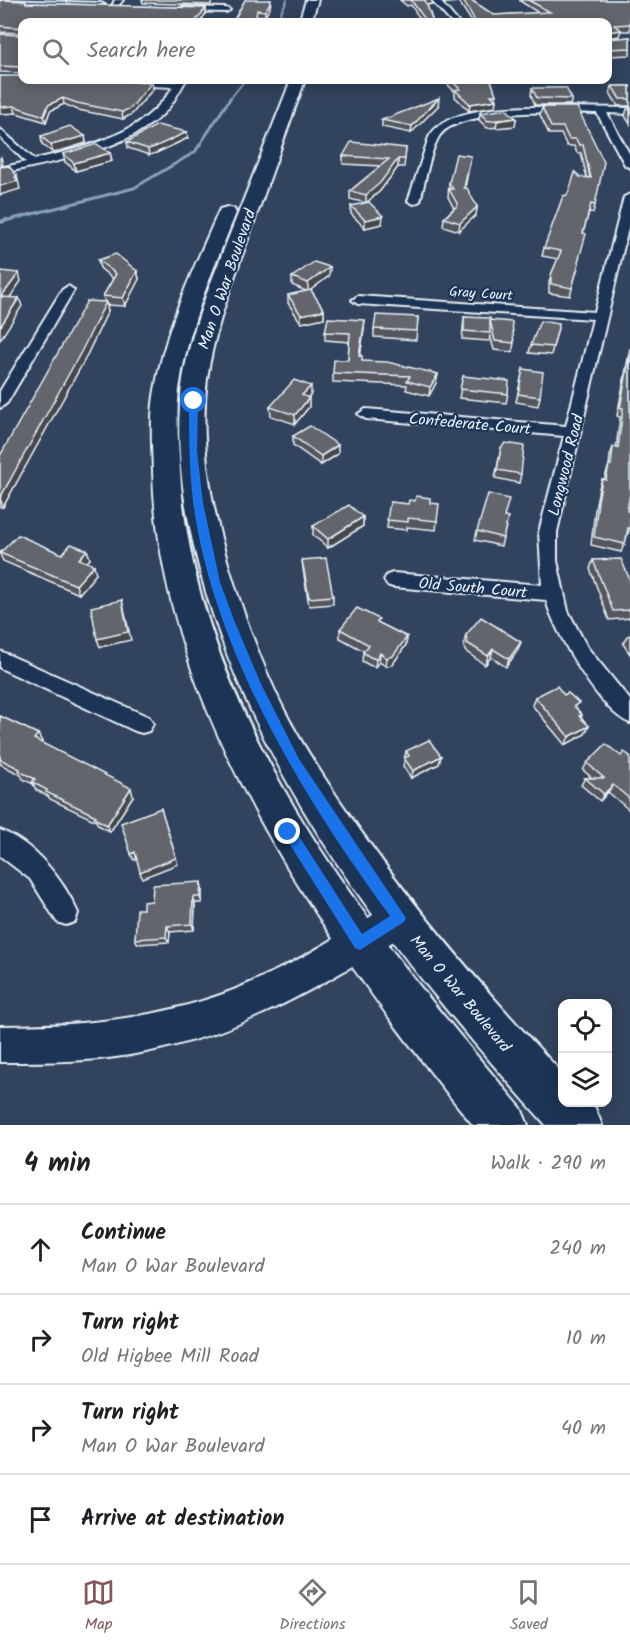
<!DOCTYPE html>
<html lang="en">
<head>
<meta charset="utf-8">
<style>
  :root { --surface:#fff; --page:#f6f6f6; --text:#202124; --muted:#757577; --line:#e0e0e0; --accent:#84575d }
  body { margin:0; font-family:Kalam,sans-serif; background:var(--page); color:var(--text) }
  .controls { position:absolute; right:18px; bottom:18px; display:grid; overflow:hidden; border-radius:12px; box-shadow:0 3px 15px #0003 }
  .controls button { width:54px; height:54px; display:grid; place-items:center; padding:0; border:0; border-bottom:2px solid var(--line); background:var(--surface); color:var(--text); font:30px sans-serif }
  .stop { position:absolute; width:18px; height:18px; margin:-14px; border:4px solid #1a73e8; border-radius:50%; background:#fff }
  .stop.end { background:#1a73e8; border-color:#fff; box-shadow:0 2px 6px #0008 }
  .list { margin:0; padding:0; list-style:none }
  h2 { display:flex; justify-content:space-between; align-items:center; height:78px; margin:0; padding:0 24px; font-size:26px }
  h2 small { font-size:20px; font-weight:400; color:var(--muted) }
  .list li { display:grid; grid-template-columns:39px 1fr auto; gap:18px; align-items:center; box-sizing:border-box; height:90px; padding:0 24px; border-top:2px solid var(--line) }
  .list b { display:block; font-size:22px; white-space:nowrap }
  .list p { margin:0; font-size:20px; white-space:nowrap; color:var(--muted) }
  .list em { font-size:20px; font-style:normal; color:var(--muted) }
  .icon { flex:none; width:33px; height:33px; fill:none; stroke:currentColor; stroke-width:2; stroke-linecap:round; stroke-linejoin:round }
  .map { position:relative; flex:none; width:630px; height:1125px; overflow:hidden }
  .search { position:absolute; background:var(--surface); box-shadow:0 3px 15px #0003; left:18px; right:18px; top:18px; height:66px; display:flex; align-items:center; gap:15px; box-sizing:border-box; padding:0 21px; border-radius:12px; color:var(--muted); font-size:22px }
  .sheet { height:438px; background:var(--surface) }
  nav { display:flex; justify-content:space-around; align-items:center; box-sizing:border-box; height:84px; border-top:2px solid var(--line); background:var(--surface); font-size:16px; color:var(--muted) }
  nav a { display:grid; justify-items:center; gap:3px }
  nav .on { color:var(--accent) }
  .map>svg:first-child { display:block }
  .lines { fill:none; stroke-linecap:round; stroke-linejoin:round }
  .stream-far2 { stroke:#87a2b9; stroke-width:2 }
  .stream-far1 { stroke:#87a2b9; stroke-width:3 }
  .stream { stroke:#87a2b9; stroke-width:4 }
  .minor-casing { stroke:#e8f1f8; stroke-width:4 }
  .tertiary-casing { stroke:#e8f1f8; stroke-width:4 }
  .primary-casing { stroke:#e8f1f8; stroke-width:4 }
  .minor { fill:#1d3557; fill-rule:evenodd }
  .tertiary { fill:#1d3557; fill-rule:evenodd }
  .primary { fill:#1d3557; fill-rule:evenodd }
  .wall { fill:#54575d; stroke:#e8f1f8; stroke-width:1.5 }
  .shaded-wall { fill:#45474c; stroke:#e8f1f8; stroke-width:1.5 }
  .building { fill:#62656c; stroke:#e8f1f8; stroke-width:1.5 }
  .route { fill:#1a73e8 }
  .labels { text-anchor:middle; stroke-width:4.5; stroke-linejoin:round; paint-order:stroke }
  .far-street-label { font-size:14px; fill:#e8f1f8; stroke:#1d3557 }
  .street-label { font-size:16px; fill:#e8f1f8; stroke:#1d3557 }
</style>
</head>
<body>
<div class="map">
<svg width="630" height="1125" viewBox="0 0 630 1125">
  <rect width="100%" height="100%" fill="#32435d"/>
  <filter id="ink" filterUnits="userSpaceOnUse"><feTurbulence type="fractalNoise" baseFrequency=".0167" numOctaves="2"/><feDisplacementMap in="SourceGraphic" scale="12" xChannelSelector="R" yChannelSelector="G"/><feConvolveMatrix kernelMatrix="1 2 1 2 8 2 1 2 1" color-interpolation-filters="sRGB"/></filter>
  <g filter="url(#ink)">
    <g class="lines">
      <!-- stream-far2 -->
      <g class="stream-far2">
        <polyline points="276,22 287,0"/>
        <polyline points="230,99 245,80"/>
      </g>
      <!-- stream-far1 -->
      <polyline class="stream-far1" points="1,222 134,188 195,152 231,97"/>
      <!-- stream -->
      <polyline class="stream" points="0,222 7,220"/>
      <defs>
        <g id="minor">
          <polygon points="0,0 101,3 105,5 101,7 0,3"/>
          <polygon points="115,0 123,0 116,8 112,6"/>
          <polygon points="431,0 439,0 458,22 451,22"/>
          <polygon points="182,7 226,8 230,10 226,12 179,11"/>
          <path d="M 127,80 L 176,82 L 178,80 L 186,80 C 179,91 173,105 163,114 C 121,153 54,161 0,174 L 0,168 L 26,162 L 0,137 L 0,129 L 35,160 L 40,158 C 90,146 144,134 173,87 L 130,85 L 126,82 Z"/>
          <path d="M 558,107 L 630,108 L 630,114 L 607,113 L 630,155 L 630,168 L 625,165 L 597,113 C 565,112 460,108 440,135 C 430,150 425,183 420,201 L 414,204 L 408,201 L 429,137 C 447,104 525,107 558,107 Z"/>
          <path d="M 630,194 L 630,220 L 557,532 L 557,561 L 568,611 L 587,647 L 630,700 L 630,723 C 600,712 554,631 546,600 L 393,587 L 387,585 L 384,580 L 387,575 L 393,573 L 542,585 L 539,532 L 564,436 L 366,419 L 358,414 L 366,409 L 566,426 L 593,319 L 358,304 L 352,300 L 358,296 L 595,312 L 624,197 Z"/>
          <polygon points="68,286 74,290 7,403 0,408 0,391 62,290"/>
          <polygon points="0,651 149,717 153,724 149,731 142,733 135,731 0,668"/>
          <path d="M 0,830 C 34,843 64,880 78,913 L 75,922 L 66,925 L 57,922 L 30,879 L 0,856 Z"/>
        </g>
        <path id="tertiary" d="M 399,901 L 411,906 L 416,918 L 411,930 C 329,982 243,1033 146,1052 C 98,1062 49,1062 0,1062 L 0,1026 C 93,1026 183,1017 267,975 C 295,962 321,947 347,931 C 364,921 381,909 399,901 Z"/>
        <g id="primary">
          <polygon points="306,0 318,0 311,22 299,22"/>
          <path d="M 291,80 L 305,80 C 286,133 267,186 248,239 C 232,284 214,330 207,379 C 199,442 211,506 229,567 C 242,610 257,652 276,693 C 294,732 318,769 342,804 C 407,901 483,989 562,1073 L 562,1102 L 590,1102 L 595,1108 L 602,1125 L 546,1125 C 400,961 258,787 200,571 C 184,509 173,443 183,379 C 191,330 210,285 228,239 C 249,186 270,133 291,80 Z"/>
          <path d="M 227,207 L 234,209 L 236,213 C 213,270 187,328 179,390 C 176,417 178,444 180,471 C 195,717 367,928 521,1108 L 528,1125 L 473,1125 C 327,945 159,711 153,471 C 152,443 150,416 155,390 C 165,328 193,270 218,213 L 220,209 Z"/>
        </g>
      </defs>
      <!-- minor casing -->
      <use href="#minor" class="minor-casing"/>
      <!-- tertiary casing -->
      <use href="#tertiary" class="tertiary-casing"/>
      <!-- primary casing -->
      <use href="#primary" class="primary-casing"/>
      <!-- minor -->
      <use href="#minor" class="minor"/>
      <!-- tertiary -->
      <use href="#tertiary" class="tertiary"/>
      <!-- primary -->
      <use href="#primary" class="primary"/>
    </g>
    <!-- wall -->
    <g class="wall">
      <polygon points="0,0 27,3 206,8 206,13 200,22 22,22 22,33 0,32"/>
      <polygon points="142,0 212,0 211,5 143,3"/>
      <polygon points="245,0 270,8 265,16 257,16 256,22 233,22"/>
      <polygon points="400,0 432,0 432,4 427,5 433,22 422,22 411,5 407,6"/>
      <polygon points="441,0 471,0 494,15 539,13 520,1 520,0 630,0 630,31 620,31 619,36 608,38 608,39 630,37 630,55 608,56 608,22 472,22 459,2 445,3"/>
      <polygon points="0,34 21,35 22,73 0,72"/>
      <polygon points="0,76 153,89 132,114 123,119 78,110 64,104 50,111 46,122 16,113 0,114"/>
      <polygon points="443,80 491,80 496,95 495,107 469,111 455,97 455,92"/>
      <polygon points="612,86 630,86 630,106 618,106 610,93"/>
      <polygon points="532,88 572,99 570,105 535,105 531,95"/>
      <polygon points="438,106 411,133 382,127 382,120"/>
      <polygon points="542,107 577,107 595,205 593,213 589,212 583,233 578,263 579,263 570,296 549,293 549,283 551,275 558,259 542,256 544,248 567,195 580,177 587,178 581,153 577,153 574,146 567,146 561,134 549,134 540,115"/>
      <polygon points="627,109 630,109 630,124 625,116"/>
      <polygon points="480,113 516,118 515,126 487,128 479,120"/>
      <polygon points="41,136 85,136 86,143 53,153 42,144"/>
      <polygon points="188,138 156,153 149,155 128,148 127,142"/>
      <polygon points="406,148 404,167 398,167 380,191 366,203 350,199 350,191 380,166 343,164 343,156"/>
      <polygon points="110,153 112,161 76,171 65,162 63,154"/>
      <polygon points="471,156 465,188 477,207 476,215 459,231 443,226 444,218 454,208 448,197 449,183"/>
      <polygon points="351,206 382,224 365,228 351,214"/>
      <polygon points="98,260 137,271 139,279 125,306 107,305 108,311 84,361 3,507 0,507 0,456 105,302 103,296 113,279 100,268"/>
      <polygon points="330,267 329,276 310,290 324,310 324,318 301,323 288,303 288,295 306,291 292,285 292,277"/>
      <polygon points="418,317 416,340 374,337 374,329"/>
      <polygon points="464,317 490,322 514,343 512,352 494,350 490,335 489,341 462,339"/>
      <polygon points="559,324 551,355 529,353 531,345"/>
      <polygon points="364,329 360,356 362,361 438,374 436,383 429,396 406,390 407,385 333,382 333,373 348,360 349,342 325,340 325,332"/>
      <polygon points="630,348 630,493 627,511 630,528 621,552 591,545 595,509 599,488 602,479 604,480 609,465 610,456 613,447 616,448 620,417 617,416"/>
      <polygon points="523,369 540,397 538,406 516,402"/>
      <polygon points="463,376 508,394 506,403 459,398"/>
      <polygon points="311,394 308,397 309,407 295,424 271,416 270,407"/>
      <polygon points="293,436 338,454 321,465 293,445"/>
      <polygon points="501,448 521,474 519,483 495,478"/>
      <polygon points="390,502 408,504 430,503 437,521 436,530 407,527 407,530 387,528"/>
      <polygon points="363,517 363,526 328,548 313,535 313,526"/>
      <polygon points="504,517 508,518 501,546 475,540 477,531"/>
      <polygon points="87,550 90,559 87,562 96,574 79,594 3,561 0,554 0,552 62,554"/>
      <polygon points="302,560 333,596 333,604 309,606 303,569"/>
      <polygon points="593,560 630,580 630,618 609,620 590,569"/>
      <polygon points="379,623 407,637 406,645 392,665 386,666 379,662 375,667 369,665 362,661 363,652 364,651 340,638 340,629"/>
      <polygon points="466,635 518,650 506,667 491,657 485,665 465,651 464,643"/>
      <polygon points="630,635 630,654 623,644 627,636"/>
      <polygon points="535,697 576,708 582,715 581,717 589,726 585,734 565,745 532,705"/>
      <polygon points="0,716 38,734 42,742 41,743 133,796 110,832 98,825 96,821 50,799 48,796 36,790 33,784 23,779 21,775 0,764"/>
      <polygon points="406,751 441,756 439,764 411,778 403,766"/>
      <polygon points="621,756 630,756 629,810 608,792 600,801 581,785 585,778 592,778 583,770 587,763"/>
      <polygon points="202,889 202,903 195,903 194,930 170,932 169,942 138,944 135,939 143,909 152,901"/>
    </g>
    <!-- shaded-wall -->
    <g class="shaded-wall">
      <polygon points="270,0 271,0 270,8 265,16 265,11"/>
      <polygon points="425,0 432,0 432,4 425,5"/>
      <polygon points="445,0 460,0 459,2 445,3"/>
      <polygon points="206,8 206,13 200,22 195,22"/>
      <polygon points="621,30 619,36 608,38 608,32"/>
      <polygon points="152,82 153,89 132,114 123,119 122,112"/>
      <polygon points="63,98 64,104 50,111 46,122 44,116 48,105"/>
      <polygon points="439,98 438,106 411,133 412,126"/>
      <polygon points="496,100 495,107 469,111 470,104"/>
      <polygon points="14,106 16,113 0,114 0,107"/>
      <polygon points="516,118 515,126 496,128 497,121"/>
      <polygon points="187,132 188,138 156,153 149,155 148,149"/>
      <polygon points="85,136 86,143 53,153 51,145"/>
      <polygon points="110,153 112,161 76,171 74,163"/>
      <polygon points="1,157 3,165 0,166 0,158"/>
      <polygon points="398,159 398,167 380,191 366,203 366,195"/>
      <polygon points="17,176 20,189 0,195 0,186"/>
      <polygon points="477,207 476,215 459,231 460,223"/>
      <polygon points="383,216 382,224 365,228 365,220"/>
      <polygon points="330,267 329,276 308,292 308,283"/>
      <polygon points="137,271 139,279 125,306 123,298"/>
      <polygon points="19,273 21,281 4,306 1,297"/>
      <polygon points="19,298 22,306 0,340 0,327"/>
      <polygon points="106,302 108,311 84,361 3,507 0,498"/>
      <polygon points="324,310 324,318 301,323 301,315"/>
      <polygon points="365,320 364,329 359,365 359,356"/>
      <polygon points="438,374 436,383 429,396 430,387"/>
      <polygon points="311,386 311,394 302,404 302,395"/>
      <polygon points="309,398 309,407 295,424 295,415"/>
      <polygon points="338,445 338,454 321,465 321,456"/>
      <polygon points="363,517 363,526 328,548 328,539"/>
      <polygon points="87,550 90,559 82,567 79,559"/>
      <polygon points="94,565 96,574 79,594 76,585"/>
      <polygon points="122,600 131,640 100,647 97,639"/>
      <polygon points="407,637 406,645 392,665 386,666 387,658"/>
      <polygon points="521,642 518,650 506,667 509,659"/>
      <polygon points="493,649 491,657 485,665 488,656"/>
      <polygon points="380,653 379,662 375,667 376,659"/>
      <polygon points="589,726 585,734 565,745 569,737"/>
      <polygon points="38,734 42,742 38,747 34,739"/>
      <polygon points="441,756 439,764 411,778 413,771"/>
      <polygon points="613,785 608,792 600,801 604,794"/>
      <polygon points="131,788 133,796 110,832 107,825"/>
      <polygon points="163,815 178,864 142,878 140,872"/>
      <polygon points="135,852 137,859 134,860 131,854"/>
      <polygon points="201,882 202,889 202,903 200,897"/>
      <polygon points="193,897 195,903 194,930 192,924"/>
      <polygon points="167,926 170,932 169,942 166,937"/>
    </g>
    <!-- building -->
    <g class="building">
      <polygon points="0,0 26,1 26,3 206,8 195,22 22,22 22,30 22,28 0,26"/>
      <polygon points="245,0 270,0 270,3 265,11 257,10 255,22 233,22"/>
      <polygon points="411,0 425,0 433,22 427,22"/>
      <polygon points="463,0 471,0 494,15 550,12 528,0 630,0 630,24 614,25 621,30 608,32 608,39 630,37 630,48 608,49 608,22 475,22 473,17"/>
      <polygon points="22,33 22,71 22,67 0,66 0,34 21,35"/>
      <polygon points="22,74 22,80 78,80 152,82 131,108 122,112 77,103 63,98 48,105 44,116 14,106 0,107 0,76 20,76"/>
      <polygon points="451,80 491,80 496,95 491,95 496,100 470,104 455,90 460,89"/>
      <polygon points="612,86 630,86 630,99 620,99"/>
      <polygon points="532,88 566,88 572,99 537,98"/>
      <polygon points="439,98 412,126 382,120"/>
      <polygon points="542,107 577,107 604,162 595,205 591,204 583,233 586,234 578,262 579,263 572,288 551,284 551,275 561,251 544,248 563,196 567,195 570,189 575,172 580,177 591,178 583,145 579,145 576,139 569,139 563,127 551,127"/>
      <polygon points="506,109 516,118 488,121 480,113"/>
      <polygon points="157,125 187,132 155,147 148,149 127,142"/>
      <polygon points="70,126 85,136 51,145 41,136"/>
      <polygon points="351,142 406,148 405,159 398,159 380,183 366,195 350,191 389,159 343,156"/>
      <polygon points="97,144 110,153 74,163 63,154"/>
      <polygon points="456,154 471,156 464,188 467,188 477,207 460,223 444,218 458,205 449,189 453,189 449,183"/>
      <polygon points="9,166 17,176 15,177 18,181 0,186 0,167"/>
      <polygon points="369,202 383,216 365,220 351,206"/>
      <polygon points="116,254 137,271 123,298 103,296 116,274 98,260"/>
      <polygon points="314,262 330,267 308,283 292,277"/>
      <polygon points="1,271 19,273 1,297 19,298 0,327"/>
      <polygon points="311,290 324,310 301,315 288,295"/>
      <polygon points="87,301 106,302 81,352 0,498 0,456"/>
      <polygon points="376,315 418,317 417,331 374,329"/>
      <polygon points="464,317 490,318 490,333 464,331"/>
      <polygon points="328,318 365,320 359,356 362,356 362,361 387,362 438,374 430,387 407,381 410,376 333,373 334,360 348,360 350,333 325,332"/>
      <polygon points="490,320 512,322 514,343 495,341"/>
      <polygon points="540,321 559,324 553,347 531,345"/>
      <polygon points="630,355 630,493 627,511 630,511 630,528 628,528 625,544 594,537 598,501 602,479 606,480 609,465 611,465 613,447 618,448 623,408 620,408"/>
      <polygon points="523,369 543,372 540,397 518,394"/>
      <polygon points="463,376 509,381 508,394 460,389"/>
      <polygon points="294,380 311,386 302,395 309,398 295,415 270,407"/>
      <polygon points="310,426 338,445 321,456 293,436"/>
      <polygon points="505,443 524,446 521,474 497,470 501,448"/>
      <polygon points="488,494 509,499 504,517 508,518 503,538 477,531"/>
      <polygon points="416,496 430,498 430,503 439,504 437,521 408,518 408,522 387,520 390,502 408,504 409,500 415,501"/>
      <polygon points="349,505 363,517 328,539 313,526"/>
      <polygon points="18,535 62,554 71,544 87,550 79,559 94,565 76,585 0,553"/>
      <polygon points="326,558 333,596 309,598 302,560"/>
      <polygon points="621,559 630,580 630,610 613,611 593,560"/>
      <polygon points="122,600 128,632 97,639 91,607"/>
      <polygon points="357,608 379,619 377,622 407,637 393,656 387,658 380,653 376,659 370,657 363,652 369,645 340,629"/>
      <polygon points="481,617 521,642 509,659 493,649 488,656 467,643 466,635"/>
      <polygon points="557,686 564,695 568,693 579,703 574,706 582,715 579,716 589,726 569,737 535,697"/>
      <polygon points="0,716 38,734 34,739 131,788 107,825 94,818 96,816 46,792 47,790 32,782 35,779 19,771 20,769 0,759"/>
      <polygon points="429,740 441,756 413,771 404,758 409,756 406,751"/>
      <polygon points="606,744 621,756 624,752 630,756 630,799 613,785 604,794 585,778 604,778 587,763"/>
      <polygon points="161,808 176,858 140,872 135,852 131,854 121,823"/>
      <polygon points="201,882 200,897 193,897 192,924 167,926 166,937 135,939 137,909 143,909 143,902 152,901 153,885"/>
    </g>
  </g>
  <!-- route -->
  <path class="route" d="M 194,398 L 198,401 L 197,451 L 203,503 L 220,582 L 234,620 L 261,684 L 299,759 L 406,918 L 404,922 L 360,950 L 355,948 L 282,832 L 284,827 L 293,827 L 362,934 L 390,916 C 303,798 212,648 193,501 C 189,467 189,435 189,401 Z"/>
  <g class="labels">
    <!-- far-street labels -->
    <g class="far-street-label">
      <text transform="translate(481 293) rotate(4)" y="5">Gray Court</text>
    </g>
    <!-- street labels -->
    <g class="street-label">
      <text transform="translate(226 279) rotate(-71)" y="6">Man O War Boulevard</text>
      <text transform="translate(470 423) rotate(5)" y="6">Confederate Court</text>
      <text transform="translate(565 465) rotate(-76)" y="6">Longwood Road</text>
      <text transform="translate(473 587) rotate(5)" y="6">Old South Court</text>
      <text transform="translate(461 993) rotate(50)" y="6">Man O War Boulevard</text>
    </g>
  </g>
</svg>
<div class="controls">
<button><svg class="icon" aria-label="locate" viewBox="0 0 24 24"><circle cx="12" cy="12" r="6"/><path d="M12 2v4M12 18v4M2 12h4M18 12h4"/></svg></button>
<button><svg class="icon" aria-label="layers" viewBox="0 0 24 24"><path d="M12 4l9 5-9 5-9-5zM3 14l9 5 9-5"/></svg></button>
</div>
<div class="stop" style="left:194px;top:401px"></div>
<div class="stop end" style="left:288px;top:832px"></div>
<div class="search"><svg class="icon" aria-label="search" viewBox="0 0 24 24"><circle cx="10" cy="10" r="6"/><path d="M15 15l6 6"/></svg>Search here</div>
</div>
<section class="sheet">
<h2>4 min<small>Walk · 290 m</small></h2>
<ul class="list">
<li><svg class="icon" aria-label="ahead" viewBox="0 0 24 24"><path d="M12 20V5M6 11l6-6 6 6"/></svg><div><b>Continue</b><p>Man O War Boulevard</p></div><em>240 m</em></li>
<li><svg class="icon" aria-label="right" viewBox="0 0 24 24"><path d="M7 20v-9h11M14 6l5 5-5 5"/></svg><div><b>Turn right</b><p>Old Higbee Mill Road</p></div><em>10 m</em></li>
<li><svg class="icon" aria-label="right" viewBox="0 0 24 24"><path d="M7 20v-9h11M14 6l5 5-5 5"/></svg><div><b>Turn right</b><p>Man O War Boulevard</p></div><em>40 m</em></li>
<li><svg class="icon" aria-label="arrive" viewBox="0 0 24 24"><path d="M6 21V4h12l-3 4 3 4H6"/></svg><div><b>Arrive at destination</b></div></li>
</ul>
</section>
<nav>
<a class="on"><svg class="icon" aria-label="map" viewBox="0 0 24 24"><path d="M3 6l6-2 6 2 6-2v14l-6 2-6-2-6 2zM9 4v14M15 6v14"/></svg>Map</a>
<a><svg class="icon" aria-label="directions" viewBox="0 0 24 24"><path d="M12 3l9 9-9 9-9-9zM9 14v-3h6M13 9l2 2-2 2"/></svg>Directions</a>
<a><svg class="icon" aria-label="saved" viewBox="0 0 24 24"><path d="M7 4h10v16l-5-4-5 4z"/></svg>Saved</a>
</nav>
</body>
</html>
